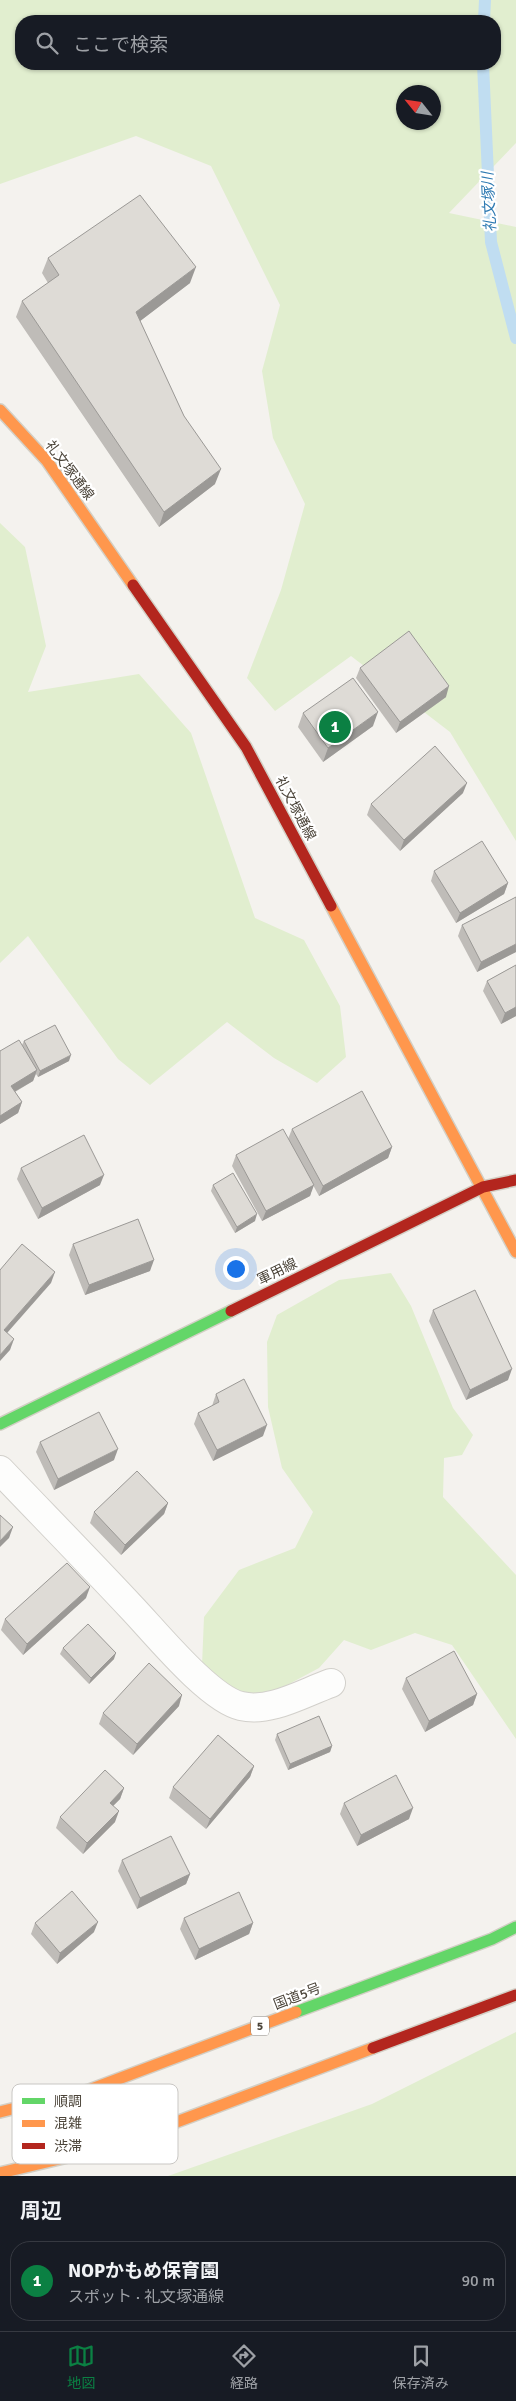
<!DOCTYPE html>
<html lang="ja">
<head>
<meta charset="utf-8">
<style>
  :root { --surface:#171b24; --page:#242831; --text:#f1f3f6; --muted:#9ea1a6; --line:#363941; --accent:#0b8043 }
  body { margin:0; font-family:Signika,"Noto Sans JP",sans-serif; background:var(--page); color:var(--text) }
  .compass { position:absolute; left:396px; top:85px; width:45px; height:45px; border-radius:50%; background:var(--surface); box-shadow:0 1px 4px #0004; rotate:300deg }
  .you { position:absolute; left:235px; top:1268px; width:18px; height:18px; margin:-12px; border:4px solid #fff; border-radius:50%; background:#1a73e8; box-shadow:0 0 0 8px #1a73e833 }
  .badge { display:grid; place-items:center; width:32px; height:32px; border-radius:50%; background:var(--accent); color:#fff; font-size:16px; font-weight:700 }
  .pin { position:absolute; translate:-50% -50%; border:2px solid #fff; box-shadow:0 1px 5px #0006 }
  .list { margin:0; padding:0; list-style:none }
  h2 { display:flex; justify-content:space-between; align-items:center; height:65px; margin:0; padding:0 20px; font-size:21px }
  h2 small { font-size:16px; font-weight:400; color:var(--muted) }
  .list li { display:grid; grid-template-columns:32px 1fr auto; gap:15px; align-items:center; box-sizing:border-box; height:80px; margin:0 10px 10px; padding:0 10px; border:1px solid var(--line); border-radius:20px }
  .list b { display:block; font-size:19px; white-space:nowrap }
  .list p { margin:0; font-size:16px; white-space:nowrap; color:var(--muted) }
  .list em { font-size:16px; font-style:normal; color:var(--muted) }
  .icon { flex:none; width:28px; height:28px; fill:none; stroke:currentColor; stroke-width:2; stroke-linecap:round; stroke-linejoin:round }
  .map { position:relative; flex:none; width:516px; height:2176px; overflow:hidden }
  .search { position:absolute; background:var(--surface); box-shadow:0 1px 4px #0004; left:15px; right:15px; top:15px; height:55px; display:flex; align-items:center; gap:12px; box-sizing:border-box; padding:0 18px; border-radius:20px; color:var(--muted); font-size:19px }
  .sheet { height:155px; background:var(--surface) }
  nav { display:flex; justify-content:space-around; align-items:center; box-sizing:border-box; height:70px; border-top:1px solid var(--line); background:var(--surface); font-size:14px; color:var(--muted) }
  nav a { display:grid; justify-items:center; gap:2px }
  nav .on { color:var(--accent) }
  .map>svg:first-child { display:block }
  .green { fill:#e1eecf; fill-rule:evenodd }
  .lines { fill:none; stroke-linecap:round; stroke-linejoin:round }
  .stream { stroke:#c0ddf1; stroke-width:12 }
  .street-casing { stroke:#d2d0cb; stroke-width:30 }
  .fast-casing { stroke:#d3cfc5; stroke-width:14 }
  .slow-casing { stroke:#d3cfc5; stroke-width:14 }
  .jam-casing { stroke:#d3cfc5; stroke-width:14 }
  .street { stroke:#fdfdfc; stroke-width:28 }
  .fast { stroke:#63d668; stroke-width:11 }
  .slow { stroke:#ff974d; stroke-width:11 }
  .jam { stroke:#b3261e; stroke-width:11 }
  .wall { fill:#bfbcb8 }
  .shaded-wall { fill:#9b9996 }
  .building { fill:#dedbd6; stroke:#9b9996 }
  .labels { text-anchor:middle; stroke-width:4.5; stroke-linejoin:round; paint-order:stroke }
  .shield { fill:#fff; stroke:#817c74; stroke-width:1 }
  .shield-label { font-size:12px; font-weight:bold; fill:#4b4439 }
  .street-label { font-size:14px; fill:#4b4439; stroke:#fff }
  .water-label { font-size:15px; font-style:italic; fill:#2e7ab2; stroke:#fff }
  .key { fill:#fff; stroke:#c9c7c4; stroke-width:1 }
  .key-label { font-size:14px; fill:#4b4439 }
</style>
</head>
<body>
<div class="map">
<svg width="516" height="2176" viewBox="0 0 516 2176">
  <rect width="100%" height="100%" fill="#f4f2ee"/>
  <!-- green -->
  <g class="green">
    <path d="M 0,0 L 516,0 L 516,143 L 449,213 L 516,227 L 516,841 L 450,732 L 351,656 L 275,711 L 247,678 L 281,590 L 305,504 L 273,438 L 262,371 L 280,305 L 211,166 L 136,136 L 0,184 ZM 21,21 L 495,21 L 495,64 L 21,64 ZM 404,92 L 434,92 L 434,122 L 404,122 Z"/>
    <polygon points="0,523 25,547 46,646 28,692 139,674 191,733 255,918 304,940 340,1006 346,1057 317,1083 274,1058 227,1022 150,1085 118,1059 28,936 0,963"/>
    <polygon points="391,1273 411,1306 453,1408 473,1435 462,1455 444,1458 443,1497 516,1575 516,1739 452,1645 415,1633 371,1650 344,1640 319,1668 276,1691 244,1696 202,1665 204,1617 239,1570 295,1548 313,1512 282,1468 268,1407 267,1342 277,1315 339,1280"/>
    <polygon points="516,2032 516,2176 168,2176 372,2104"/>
  </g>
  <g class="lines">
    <!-- stream -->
    <g class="stream">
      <polyline points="484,21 485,0"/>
      <polyline points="483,64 491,242 516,338"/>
    </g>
    <defs>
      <path id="street" d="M 0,1470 C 44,1516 88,1561 131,1607 C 155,1632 209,1699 241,1706 C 270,1713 303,1693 331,1683"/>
      <g id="fast">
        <polyline points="0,1424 231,1311"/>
        <polyline points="296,2012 492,1939 516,1927"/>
      </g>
      <g id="slow">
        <polyline points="0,410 47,461 133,585"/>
        <polyline points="331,906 516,1252"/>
        <polyline points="0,2112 89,2090 296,2012"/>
        <polyline points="0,2173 110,2147 373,2048"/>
      </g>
      <g id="jam">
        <polyline points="133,585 246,747 331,906"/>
        <polyline points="231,1311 483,1187 516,1180"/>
        <polyline points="373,2048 516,1995"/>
      </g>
    </defs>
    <!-- street casing -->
    <use href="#street" class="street-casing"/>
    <!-- fast casing -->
    <use href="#fast" class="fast-casing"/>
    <!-- slow casing -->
    <use href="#slow" class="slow-casing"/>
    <!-- jam casing -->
    <use href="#jam" class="jam-casing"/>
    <!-- street -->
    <use href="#street" class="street"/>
    <!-- fast -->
    <use href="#fast" class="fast"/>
    <!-- slow -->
    <use href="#slow" class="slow"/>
    <!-- jam -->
    <use href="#jam" class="jam"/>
  </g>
  <!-- wall -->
  <g class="wall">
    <polygon points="48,258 190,283 140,321 215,484 159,527 16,317 22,301 48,283 42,273"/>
    <polygon points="360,668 446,697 396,733 356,678"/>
    <polygon points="303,713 373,726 323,762 298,727"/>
    <polygon points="463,793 400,851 367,815 371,804"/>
    <polygon points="434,871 508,883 504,894 456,923 431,881"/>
    <polygon points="516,897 516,952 477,972 458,936 462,925"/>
    <polygon points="516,965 516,1016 501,1024 483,991 487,981"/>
    <polygon points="24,1041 69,1061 38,1077 36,1074 33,1081 15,1092 22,1102 18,1113 0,1124 0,1051 22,1045"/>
    <polygon points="292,1129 392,1147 388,1158 319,1196 313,1185 310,1196 262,1221 232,1166 236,1155 288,1139"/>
    <polygon points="21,1168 100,1185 38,1219 17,1179"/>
    <polygon points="213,1185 255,1221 235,1233 211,1191"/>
    <polygon points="73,1244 150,1271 85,1295 69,1255"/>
    <polygon points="433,1310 508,1380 466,1400 429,1321"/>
    <polygon points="216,1394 263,1436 213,1461 194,1424 198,1413 212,1406"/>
    <polygon points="40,1442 114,1460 54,1490 36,1452"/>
    <polygon points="168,1503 164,1514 121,1555 90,1523 94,1512"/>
    <polygon points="86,1598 23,1655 1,1630 5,1619"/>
    <polygon points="63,1648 114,1659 89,1684 60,1654"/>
    <polygon points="406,1678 477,1694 473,1705 425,1732 402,1689"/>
    <polygon points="179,1706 133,1755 99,1724 103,1713"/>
    <polygon points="277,1734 332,1746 330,1752 288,1770 275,1740"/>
    <polygon points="254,1766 250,1777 206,1829 169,1798 173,1787"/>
    <polygon points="124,1788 120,1799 113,1806 115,1822 83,1854 56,1828 60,1817"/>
    <polygon points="344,1803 409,1819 357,1846 340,1814"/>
    <polygon points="122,1860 190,1874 186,1884 137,1909 118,1871"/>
    <polygon points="184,1918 253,1923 249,1934 195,1960 180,1929"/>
    <polygon points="35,1923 94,1932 57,1964 31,1934"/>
  </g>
  <!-- shaded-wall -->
  <g class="shaded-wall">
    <polygon points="196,267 190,283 131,328 136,312"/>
    <polygon points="221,469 215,484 159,527 164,512"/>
    <polygon points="449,686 446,697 396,733 400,722"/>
    <polygon points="378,712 373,726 323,762 328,748"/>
    <polygon points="467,783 463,793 400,851 404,840"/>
    <polygon points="508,883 504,894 456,923 460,913"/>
    <polygon points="516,944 516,952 477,972 481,962"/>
    <polygon points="516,1007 516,1016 501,1024 505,1013"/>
    <polygon points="71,1055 69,1061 38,1077 40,1071"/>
    <polygon points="37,1070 33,1081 7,1096 11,1086"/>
    <polygon points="22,1102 18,1113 0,1124 0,1116"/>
    <polygon points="392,1147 388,1158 319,1196 323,1186"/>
    <polygon points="104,1175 100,1185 38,1219 42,1208"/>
    <polygon points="314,1185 310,1196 262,1221 266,1211"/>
    <polygon points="257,1214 255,1221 235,1233 237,1227"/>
    <polygon points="154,1260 150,1271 85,1295 89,1285"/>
    <polygon points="55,1272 51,1283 0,1341 4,1330"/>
    <polygon points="14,1339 10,1350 0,1361 0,1355"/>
    <polygon points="512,1369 508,1380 466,1400 470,1390"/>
    <polygon points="267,1425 263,1436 213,1461 217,1450"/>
    <polygon points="118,1449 114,1460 54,1490 58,1479"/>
    <polygon points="168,1503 164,1514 121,1555 125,1545"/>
    <polygon points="13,1527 9,1538 0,1547 0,1541"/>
    <polygon points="90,1587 86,1598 23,1655 27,1644"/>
    <polygon points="116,1653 114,1659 89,1684 91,1678"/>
    <polygon points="477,1694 473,1705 425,1732 429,1721"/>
    <polygon points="182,1695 179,1706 133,1755 137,1744"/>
    <polygon points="332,1746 330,1752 288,1770 290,1764"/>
    <polygon points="254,1766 250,1777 206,1829 210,1819"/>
    <polygon points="124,1788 120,1799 106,1813 110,1803"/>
    <polygon points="413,1808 409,1819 357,1846 361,1835"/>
    <polygon points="119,1811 115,1822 83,1854 87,1843"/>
    <polygon points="190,1874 186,1884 137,1909 140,1898"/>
    <polygon points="98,1922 94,1932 57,1964 60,1953"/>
    <polygon points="253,1923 249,1934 195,1960 199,1949"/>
  </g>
  <!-- building -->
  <g class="building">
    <polygon points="140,195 196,267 136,312 184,416 221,469 164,512 22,301 59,275 48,258"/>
    <polygon points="409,631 449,686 400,722 360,668"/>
    <polygon points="353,678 378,712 328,748 303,713"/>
    <polygon points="435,746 467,783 404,840 371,804"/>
    <polygon points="482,841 508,883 460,913 434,871"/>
    <polygon points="516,897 516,944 481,962 462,925"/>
    <polygon points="516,965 516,1007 505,1013 487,981"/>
    <polygon points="55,1025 71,1055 40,1071 24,1041"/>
    <polygon points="19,1040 37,1070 11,1086 22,1102 0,1116 0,1051"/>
    <polygon points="362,1091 392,1147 323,1186 292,1129"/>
    <polygon points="283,1129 314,1185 266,1211 236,1155"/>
    <polygon points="84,1135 104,1175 42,1208 21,1168"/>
    <polygon points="233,1173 257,1214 237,1227 213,1185"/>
    <polygon points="138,1219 154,1260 89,1285 73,1244"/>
    <polygon points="22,1244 55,1272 4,1330 14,1339 0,1355 0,1270"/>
    <polygon points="475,1290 512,1369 470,1390 433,1310"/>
    <polygon points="244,1379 267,1425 217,1450 198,1413 219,1402 216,1394"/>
    <polygon points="99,1412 118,1449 58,1479 40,1442"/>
    <polygon points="137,1471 168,1503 125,1545 94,1512"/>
    <polygon points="0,1515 13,1527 0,1541"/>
    <polygon points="67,1563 90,1587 27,1644 5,1619"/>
    <polygon points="88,1624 116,1653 91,1678 63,1648"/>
    <polygon points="454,1651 477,1694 429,1721 406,1678"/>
    <polygon points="149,1663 182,1695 137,1744 103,1713"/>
    <polygon points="319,1716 332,1746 290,1764 277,1734"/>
    <polygon points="218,1735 254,1766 210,1819 173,1787"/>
    <polygon points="105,1770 124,1788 110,1803 119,1811 87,1843 60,1817"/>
    <polygon points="396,1775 413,1808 361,1835 344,1803"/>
    <polygon points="171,1836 190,1874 140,1898 122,1860"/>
    <polygon points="72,1891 98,1922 60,1953 35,1923"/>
    <polygon points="239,1892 253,1923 199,1949 184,1918"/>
  </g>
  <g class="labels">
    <!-- shield labels -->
    <rect class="shield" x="251" y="2016.5" width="18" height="19" rx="4"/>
    <g class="shield-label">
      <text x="260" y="2030">5</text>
    </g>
    <!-- street labels -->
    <g class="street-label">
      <text transform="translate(70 470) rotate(53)" y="5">礼文塚通線</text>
      <text transform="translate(296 808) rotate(62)" y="5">礼文塚通線</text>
      <text transform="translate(277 1271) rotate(-26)" y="5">軍用線</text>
      <text transform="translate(297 1996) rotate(-21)" y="5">国道5号</text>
    </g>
    <!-- water labels -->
    <g class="water-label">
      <text transform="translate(489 202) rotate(-93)" y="5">礼文塚川</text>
    </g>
  </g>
  <!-- legend -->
  <rect x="12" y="2084" width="166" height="80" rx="8" class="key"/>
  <rect x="22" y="2098" width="23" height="6" fill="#63d668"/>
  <rect x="22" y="2120" width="23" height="7" fill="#ff974d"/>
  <rect x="22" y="2143" width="23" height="6" fill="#b3261e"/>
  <g class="key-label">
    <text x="54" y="2106">順調</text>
    <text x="54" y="2128">混雑</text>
    <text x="54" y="2151">渋滞</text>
  </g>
</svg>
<svg class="compass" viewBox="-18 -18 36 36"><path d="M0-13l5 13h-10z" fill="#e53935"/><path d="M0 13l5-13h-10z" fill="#9ea1a6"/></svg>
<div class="you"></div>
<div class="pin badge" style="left:335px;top:727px">1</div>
<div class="search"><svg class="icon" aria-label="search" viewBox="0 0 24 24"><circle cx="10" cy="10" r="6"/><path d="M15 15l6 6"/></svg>ここで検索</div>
</div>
<section class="sheet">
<h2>周辺<small></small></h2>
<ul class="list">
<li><span class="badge">1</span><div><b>NOPかもめ保育園</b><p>スポット · 礼文塚通線</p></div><em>90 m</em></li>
</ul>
</section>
<nav>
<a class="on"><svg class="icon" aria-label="map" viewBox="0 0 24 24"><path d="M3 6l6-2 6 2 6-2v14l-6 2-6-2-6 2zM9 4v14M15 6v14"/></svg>地図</a>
<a><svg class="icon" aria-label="directions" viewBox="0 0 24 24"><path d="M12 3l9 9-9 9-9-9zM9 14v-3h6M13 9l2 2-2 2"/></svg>経路</a>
<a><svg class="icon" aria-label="saved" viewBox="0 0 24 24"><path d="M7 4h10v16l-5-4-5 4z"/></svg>保存済み</a>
</nav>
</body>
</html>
